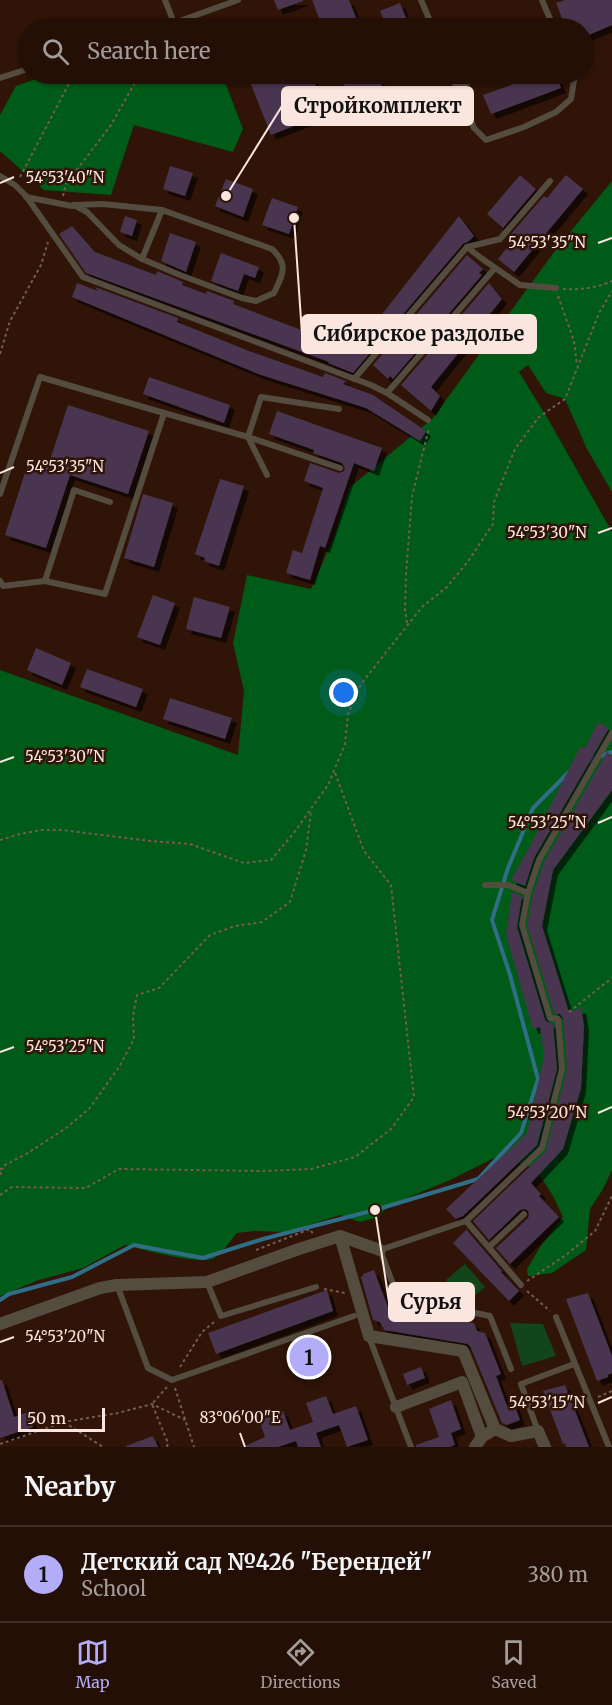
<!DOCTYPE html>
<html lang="en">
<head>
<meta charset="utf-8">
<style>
  :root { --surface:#230f05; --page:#2b180f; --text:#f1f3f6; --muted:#a39c9a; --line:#402f27; --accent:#b3adf9 }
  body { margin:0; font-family:Merriweather,serif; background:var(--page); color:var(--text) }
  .scale { position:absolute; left:18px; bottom:15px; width:87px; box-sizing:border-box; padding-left:6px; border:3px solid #fae6de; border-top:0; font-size:16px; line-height:21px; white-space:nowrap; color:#fae6de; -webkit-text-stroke:4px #2f1407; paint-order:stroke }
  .you { position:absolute; left:344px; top:693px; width:21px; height:21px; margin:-15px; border:4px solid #fff; border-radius:50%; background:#1a73e8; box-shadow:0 0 0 9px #1a73e833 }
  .badge { display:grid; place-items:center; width:39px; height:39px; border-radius:50%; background:var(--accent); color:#111; font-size:20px; font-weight:700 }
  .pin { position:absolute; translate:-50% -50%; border:3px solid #fff; box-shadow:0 2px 6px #0006 }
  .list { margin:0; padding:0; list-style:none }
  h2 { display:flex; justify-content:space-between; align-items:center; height:78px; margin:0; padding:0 24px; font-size:26px }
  h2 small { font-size:20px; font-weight:400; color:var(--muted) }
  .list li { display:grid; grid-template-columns:39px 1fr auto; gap:18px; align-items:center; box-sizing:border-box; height:96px; padding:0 24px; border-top:2px solid var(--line) }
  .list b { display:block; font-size:22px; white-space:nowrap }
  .list p { margin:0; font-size:20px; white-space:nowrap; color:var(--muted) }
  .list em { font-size:20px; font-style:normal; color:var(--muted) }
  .icon { flex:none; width:33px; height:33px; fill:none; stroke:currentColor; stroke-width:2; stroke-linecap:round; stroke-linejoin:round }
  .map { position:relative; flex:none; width:612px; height:1447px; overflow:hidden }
  .search { position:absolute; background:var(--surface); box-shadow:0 2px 4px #0004; left:18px; right:18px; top:18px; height:66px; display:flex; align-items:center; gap:15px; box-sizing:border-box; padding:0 21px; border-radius:33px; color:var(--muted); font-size:22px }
  .sheet { height:174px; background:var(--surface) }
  nav { display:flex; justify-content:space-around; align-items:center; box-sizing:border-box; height:84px; border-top:2px solid var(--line); background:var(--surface); font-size:16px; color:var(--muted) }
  nav a { display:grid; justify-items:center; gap:3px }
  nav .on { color:var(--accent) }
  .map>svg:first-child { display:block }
  .green { fill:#13451a }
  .forest { fill:#005b18 }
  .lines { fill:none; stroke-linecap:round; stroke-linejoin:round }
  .stream { stroke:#306e88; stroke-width:4 }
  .building { fill:#49354f; filter:url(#shadow) }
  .path { stroke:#755c51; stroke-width:2; stroke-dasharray:3 3; stroke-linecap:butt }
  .service { stroke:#554c40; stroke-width:6 }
  .minor { stroke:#554c40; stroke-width:12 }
  .ticks { fill:none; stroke:#fae6de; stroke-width:2 }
  .ticks-label { font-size:15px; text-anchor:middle; fill:#fae6de; stroke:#2f1407; stroke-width:5; stroke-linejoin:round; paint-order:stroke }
  .leader { fill:none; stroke:#fae6de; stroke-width:2 }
  .callout-dot { fill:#fae6de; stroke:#2f1407; stroke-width:2 }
  .callout { fill:#fae6de; stroke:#fae6de; stroke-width:2 }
  .callout-label { font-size:20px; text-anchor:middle; font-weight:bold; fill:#111 }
</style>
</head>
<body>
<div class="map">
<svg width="612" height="1447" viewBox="0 0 612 1447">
  <defs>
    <filter id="shadow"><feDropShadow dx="5" dy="5" stdDeviation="0" flood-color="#0009"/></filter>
  </defs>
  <rect width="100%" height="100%" fill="#2f1407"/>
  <!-- green -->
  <g class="green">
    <polygon points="465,1264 485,1287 466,1303 446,1280"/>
    <polygon points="510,1323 543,1324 556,1356 522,1366"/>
  </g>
  <!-- forest -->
  <g class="forest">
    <polygon points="50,74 222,74 243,129 233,152 134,125 111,195 44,190 0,151 0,115 16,86"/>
    <path d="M 612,181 L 612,492 L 587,449 L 565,399 L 546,393 L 528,365 L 519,372 L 548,419 L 612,532 L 612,1170 L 603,1189 L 590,1209 L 586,1250 L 552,1273 L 528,1276 L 527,1269 L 540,1247 L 563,1217 L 553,1196 L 535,1168 L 496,1157 L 450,1180 L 388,1206 L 378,1217 L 360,1222 L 340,1215 L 287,1232 L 254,1231 L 237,1233 C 230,1241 223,1253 214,1258 C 202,1266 141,1249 125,1245 L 83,1268 L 39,1280 L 0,1296 L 0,670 L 238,755 L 244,691 L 233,643 L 247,575 L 311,589 L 334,537 L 349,488 L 432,419 L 557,248 Z"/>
  </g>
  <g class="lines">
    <!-- stream -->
    <g class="stream">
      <polyline points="587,761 612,752"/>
      <polyline points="0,1300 9,1294 72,1277 134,1245 203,1258 263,1239 375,1210 478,1179 521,1133 538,1079 510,975 492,920 508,868 533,808 569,772"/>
    </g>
  </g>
  <!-- building -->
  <g class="building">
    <polygon points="274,0 303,0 303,1 278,10"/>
    <polygon points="312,0 349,0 360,28 323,28"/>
    <polygon points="565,0 612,0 612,25 584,37 584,28 566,28 556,3"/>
    <polygon points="400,3 410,28 387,28 380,11"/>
    <polygon points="271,74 311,74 327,113 271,135 250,82"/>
    <polygon points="340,74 377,74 383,88 350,101"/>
    <polygon points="542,74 556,74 561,88 491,114 483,95"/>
    <polygon points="170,166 193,173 185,196 163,189"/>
    <polygon points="520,175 536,189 503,228 487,214"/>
    <polygon points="566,175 583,189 514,272 498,259 515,238 511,234 544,196 547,198"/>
    <polygon points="226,179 253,189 243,217 215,206"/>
    <polygon points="272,198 298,207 289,234 262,225"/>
    <polygon points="125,216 137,220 132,236 120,232"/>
    <polygon points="459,216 474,236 469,241 463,244 353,373 328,363 329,362 86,273 59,234 72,226 95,252 156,275 157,271 183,282 182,285 206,294 207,291 234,301 233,304 354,350"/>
    <polygon points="170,233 196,242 186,272 161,261"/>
    <polygon points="221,253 259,267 255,278 244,274 238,291 211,281"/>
    <polygon points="467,255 483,269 479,273 482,275 393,379 390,376 388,379 373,365"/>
    <polygon points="77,283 98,291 95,287 178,318 177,322 249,351 323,377 325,373 346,381 343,384 373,395 426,431 420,441 366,408 261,375 72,297"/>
    <polygon points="489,283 502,299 431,387 440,396 431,411 401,385"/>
    <polygon points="149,377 230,405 224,423 143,394"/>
    <polygon points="68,405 149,431 128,494 70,475 46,548 5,535 29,460 48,466"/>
    <polygon points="277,411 382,448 374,471 354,463 325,548 320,546 310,580 286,573 293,550 302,553 323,488 304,481 310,463 339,473 344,471 345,468 342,463 313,453 314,450 269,434"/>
    <polygon points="220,479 244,486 219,566 204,561 205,558 195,554"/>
    <polygon points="143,494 173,503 154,567 124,558"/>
    <polygon points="153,595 175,603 160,645 137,637"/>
    <polygon points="194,597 230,607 221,638 186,629"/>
    <polygon points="36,648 71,663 62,685 27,670"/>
    <polygon points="87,669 143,689 136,707 80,687"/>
    <polygon points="170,698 232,718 225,739 163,719"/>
    <polygon points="598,722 609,728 534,858 525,886 513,881 511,880 531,844 580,747 585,748"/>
    <polygon points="607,752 612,756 612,790 553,870 542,926 569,1012 581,1008 584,1026 581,1088 563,1149 531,1183 541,1194 539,1196 559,1217 510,1264 496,1248 528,1218 529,1215 528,1211 525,1209 520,1210 489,1240 473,1221 546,1151 567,1069 563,1018 560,1014 554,1013 527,925 533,894 544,862"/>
    <polygon points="512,892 522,896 517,927 545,1020 547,1022 553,1024 557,1069 537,1145 463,1216 456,1219 446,1209 527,1133 544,1057 540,1027 533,1029 506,935"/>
    <polygon points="464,1227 502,1271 501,1272 519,1291 509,1301 453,1243 466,1230"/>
    <polygon points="374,1270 389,1310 474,1323 477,1331 485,1333 501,1374 496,1376 507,1406 514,1404 520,1420 507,1425 502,1423 471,1348 468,1344 384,1330 380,1322 373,1320 361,1277 363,1276 363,1274"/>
    <polygon points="327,1290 333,1311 216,1354 208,1333"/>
    <polygon points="588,1293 612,1356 612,1373 608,1375 608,1377 597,1381 566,1299"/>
    <polygon points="421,1367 425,1378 407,1385 403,1374"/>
    <polygon points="0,1380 2,1380 14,1417 28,1412 33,1427 0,1438"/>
    <polygon points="565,1385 589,1447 566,1447 565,1443 563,1444 543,1391"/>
    <polygon points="326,1396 333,1414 356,1406 368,1440 347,1447 339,1425 316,1433 321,1447 298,1447 296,1441 278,1447 243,1447 265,1437 259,1420 283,1411 290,1430 313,1422 306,1403"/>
    <polygon points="451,1400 461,1429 451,1433 455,1445 449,1447 416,1447 416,1445 439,1437 429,1409"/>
    <polygon points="153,1436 158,1447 126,1447 126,1446"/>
  </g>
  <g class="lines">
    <!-- path -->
    <g class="path">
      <polyline points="20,177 74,74"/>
      <polyline points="63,196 66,184 111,125 140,74"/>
      <path d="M 563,289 C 579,290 597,288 612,281"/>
      <polyline points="558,296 574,341 577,365"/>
      <polyline points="0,354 10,321 41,265 48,242"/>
      <polyline points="407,623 405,610 406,574 412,496 429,428"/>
      <polyline points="0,840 20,834 41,830 62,830 151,841 190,844 244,863 271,860 293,834 328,785 345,744 348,714 361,684 422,607 447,587 469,560 493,524 494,502 515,449 539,417 565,399 599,313 612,291"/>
      <polyline points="569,1012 612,978"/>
      <polyline points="0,1170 5,1165 28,1153 66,1128 89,1109 119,1067 134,1039 133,1016 137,995 159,988 210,935 235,926 262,922 290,902 306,850 311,811"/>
      <polyline points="0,1175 3,1168"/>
      <polyline points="0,1195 12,1187 86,1188 119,1169 264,1171 311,1169 355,1157 391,1129 414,1097 391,885 364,851 334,770"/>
      <polyline points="256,1250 310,1229 313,1234"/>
      <polyline points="527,1281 566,1255 595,1231 612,1196"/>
      <polyline points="324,1289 345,1293"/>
      <polyline points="527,1291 550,1311"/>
      <polyline points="180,1367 202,1332 214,1322"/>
      <polyline points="175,1388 194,1447"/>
      <polyline points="598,1397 612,1391"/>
      <polyline points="64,1422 103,1447"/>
      <polyline points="0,1444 64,1422 118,1413 152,1404 185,1420"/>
      <polyline points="167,1447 168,1443 152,1404 167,1387"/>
    </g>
    <!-- service -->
    <g class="service">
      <polyline points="421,0 433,28"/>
      <polyline points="542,0 554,28"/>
      <polyline points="174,23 238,0"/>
      <polyline points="157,28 174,23 165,0"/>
      <polyline points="451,74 474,128 486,140 524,127 556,112 571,99 575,74"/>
      <polyline points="0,78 28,69"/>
      <polyline points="456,87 488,74"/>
      <polyline points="0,176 15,185 26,196 83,277 371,385 387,393 495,268"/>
      <path d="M 26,197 L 72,206 L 74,205 L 103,204 L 162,210 L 272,249 C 289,265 283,274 274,293 L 256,301 L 242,298 L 180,275 L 142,259 L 119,245 L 87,212 L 74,205"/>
      <polyline points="467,247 481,258 520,285 556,288"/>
      <polyline points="142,259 162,210"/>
      <polyline points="354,379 467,247 500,239 550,181"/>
      <polyline points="387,393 428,420"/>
      <polyline points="164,413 248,437 261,397 339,409"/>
      <polyline points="267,475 248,437 340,468"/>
      <polyline points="0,494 40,377 164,413 105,594 45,581 3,586 0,581"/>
      <polyline points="45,581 74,490 110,502"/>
      <polyline points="485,885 508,885 528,893"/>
      <polyline points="466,1221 542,1148 562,1069 558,1019 550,1018 522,925 528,893 539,860 612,733"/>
      <polyline points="489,1247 524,1214"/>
      <polyline points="207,1282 221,1316 316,1287"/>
      <polyline points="117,1285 148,1368 172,1380 354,1316"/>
      <polyline points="556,1317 609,1447"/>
      <polyline points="369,1337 411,1447"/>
      <polyline points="511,1369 490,1316 398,1297 380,1250 466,1221 521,1285"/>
      <polyline points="538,1431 521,1384 574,1364"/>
    </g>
    <!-- minor -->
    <g class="minor">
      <polyline points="340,1236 369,1336 463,1351 495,1429 511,1436 538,1431 545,1447"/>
      <polyline points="0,1324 100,1288 117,1285 207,1282 299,1249 340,1236 380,1250"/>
      <polyline points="396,1407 462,1382 482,1437 495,1429"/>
      <polyline points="475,1447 482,1437"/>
    </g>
  </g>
  <!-- ticks -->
  <path class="ticks" d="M 0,183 L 14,177M 598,243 L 612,238M 0,473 L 14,467M 598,533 L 612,528M 0,762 L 14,757M 598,823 L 612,817M 0,1052 L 14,1047M 598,1113 L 612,1107M 0,1342 L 14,1337M 598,1403 L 612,1397M 240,1433 L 245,1447"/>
  <g class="ticks-label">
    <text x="65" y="183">54°53'40"N</text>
    <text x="547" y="248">54°53'35"N</text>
    <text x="65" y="472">54°53'35"N</text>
    <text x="547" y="538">54°53'30"N</text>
    <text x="65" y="762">54°53'30"N</text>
    <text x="547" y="828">54°53'25"N</text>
    <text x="65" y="1052">54°53'25"N</text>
    <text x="547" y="1118">54°53'20"N</text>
    <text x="65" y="1342">54°53'20"N</text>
    <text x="547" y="1408">54°53'15"N</text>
    <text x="240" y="1423">83°06'00"E</text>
  </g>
  <!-- callouts -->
  <path class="leader" d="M226 196L282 106M294 218L302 334M375 1210L389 1302"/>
  <g class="callout-dot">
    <circle cx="226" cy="196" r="6"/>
    <circle cx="294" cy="218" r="6"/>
    <circle cx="375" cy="1210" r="6"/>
  </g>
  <g class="callout">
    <rect x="282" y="87" width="191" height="38" rx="6"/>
    <rect x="302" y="315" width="234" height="38" rx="6"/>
    <rect x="389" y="1283" width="85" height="38" rx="6"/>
  </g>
  <g class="callout-label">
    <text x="378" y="113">Стройкомплект</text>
    <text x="419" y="341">Сибирское раздолье</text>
    <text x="431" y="1309">Сурья</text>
  </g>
</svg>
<div class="scale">50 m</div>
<div class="you"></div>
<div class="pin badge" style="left:309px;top:1357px">1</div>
<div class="search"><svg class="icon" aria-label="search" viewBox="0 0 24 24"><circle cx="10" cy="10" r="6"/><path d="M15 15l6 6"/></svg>Search here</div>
</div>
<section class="sheet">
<h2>Nearby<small></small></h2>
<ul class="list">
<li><span class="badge">1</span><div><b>Детский сад №426 &quot;Берендей&quot;</b><p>School</p></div><em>380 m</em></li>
</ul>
</section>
<nav>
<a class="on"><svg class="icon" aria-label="map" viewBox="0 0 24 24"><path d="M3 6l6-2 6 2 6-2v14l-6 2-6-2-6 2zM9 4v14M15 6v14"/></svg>Map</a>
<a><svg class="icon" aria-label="directions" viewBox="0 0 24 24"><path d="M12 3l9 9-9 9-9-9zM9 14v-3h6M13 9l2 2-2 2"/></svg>Directions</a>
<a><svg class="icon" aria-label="saved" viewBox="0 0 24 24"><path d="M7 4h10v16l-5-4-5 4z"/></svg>Saved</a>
</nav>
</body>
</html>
